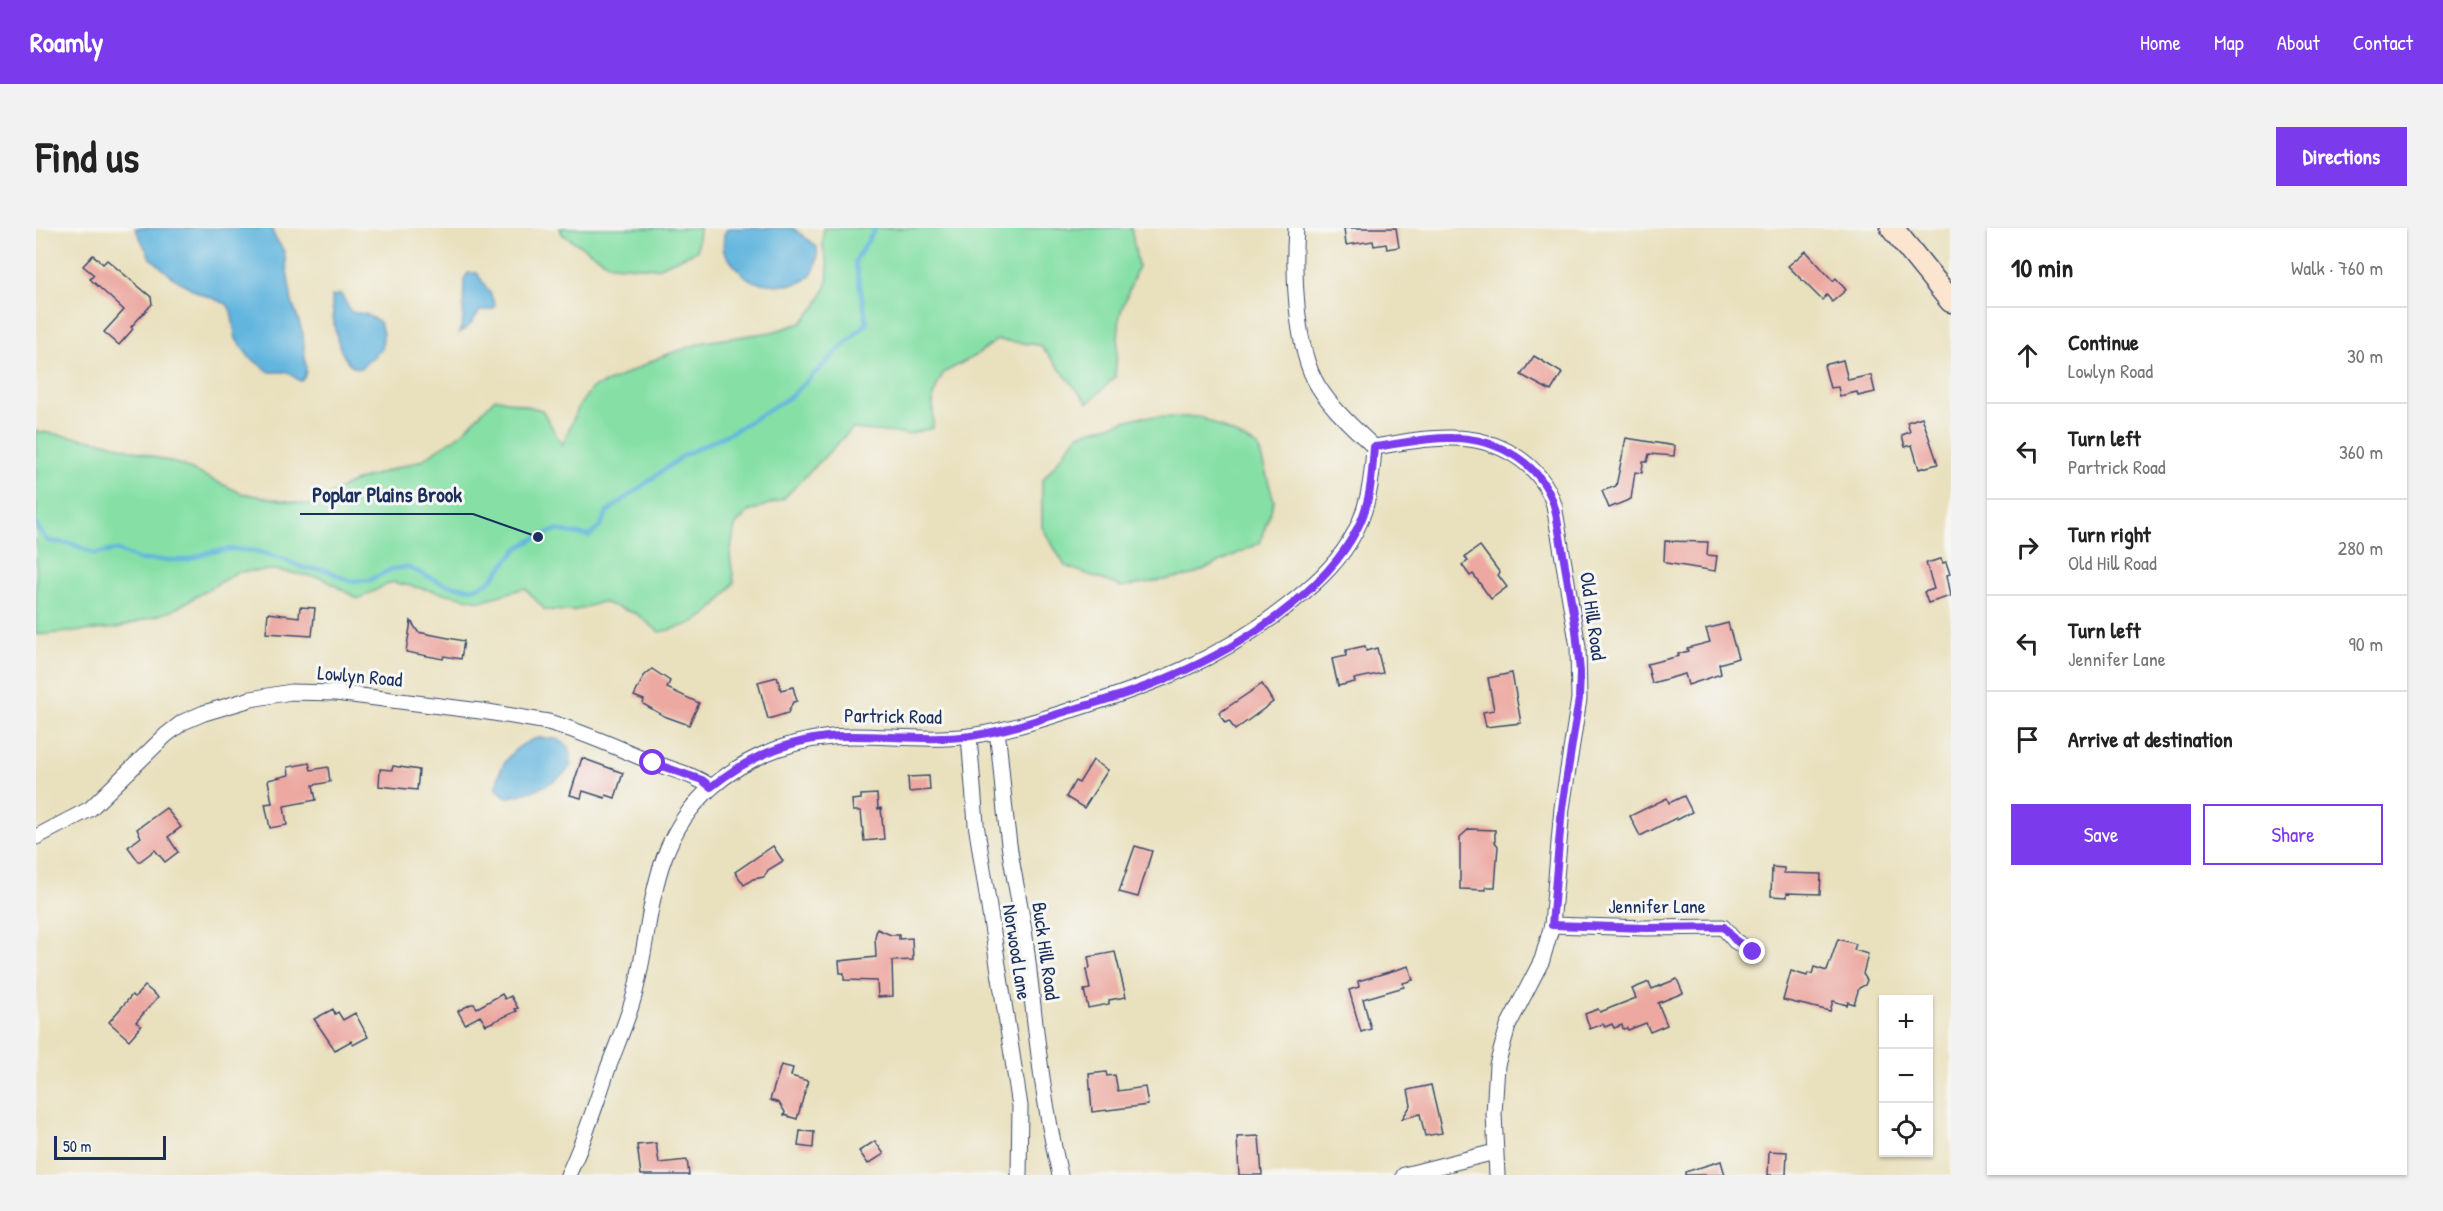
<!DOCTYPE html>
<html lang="en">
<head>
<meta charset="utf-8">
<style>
  :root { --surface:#fff; --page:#f2f2f2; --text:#222; --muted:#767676; --line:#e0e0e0; --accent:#7c3aed }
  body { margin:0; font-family:"Patrick Hand",sans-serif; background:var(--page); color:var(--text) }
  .controls { position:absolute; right:18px; bottom:18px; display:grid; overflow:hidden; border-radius:0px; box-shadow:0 2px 4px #0004 }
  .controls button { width:54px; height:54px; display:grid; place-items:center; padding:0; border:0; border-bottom:2px solid var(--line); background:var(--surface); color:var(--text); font:30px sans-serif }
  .scale { position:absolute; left:18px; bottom:15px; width:112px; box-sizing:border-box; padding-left:6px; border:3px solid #1b2f5e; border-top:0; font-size:16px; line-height:21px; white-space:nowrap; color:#1b2f5e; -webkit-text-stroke:4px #f6f6f2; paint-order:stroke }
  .stop { position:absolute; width:18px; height:18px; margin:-14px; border:4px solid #7c3aed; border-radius:50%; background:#fff }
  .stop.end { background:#7c3aed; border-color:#fff; box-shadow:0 2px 6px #0008 }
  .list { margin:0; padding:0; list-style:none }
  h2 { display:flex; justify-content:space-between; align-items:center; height:78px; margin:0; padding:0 24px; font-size:26px }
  h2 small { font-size:20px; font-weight:400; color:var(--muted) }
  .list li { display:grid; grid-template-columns:39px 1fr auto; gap:18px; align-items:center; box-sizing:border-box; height:96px; padding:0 24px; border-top:2px solid var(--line) }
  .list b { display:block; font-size:22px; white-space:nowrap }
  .list p { margin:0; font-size:20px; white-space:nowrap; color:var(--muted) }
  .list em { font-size:20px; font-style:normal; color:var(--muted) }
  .actions { display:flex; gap:12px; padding:18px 24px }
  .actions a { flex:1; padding:14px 0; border:2px solid var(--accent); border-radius:0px; text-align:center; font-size:21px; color:var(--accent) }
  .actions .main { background:var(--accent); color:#fff }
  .icon { flex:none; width:33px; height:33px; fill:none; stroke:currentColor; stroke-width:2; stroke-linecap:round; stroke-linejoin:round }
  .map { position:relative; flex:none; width:1915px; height:947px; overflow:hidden; border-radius:0px }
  header { display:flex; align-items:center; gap:36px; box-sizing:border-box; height:84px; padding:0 30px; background:var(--accent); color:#fff }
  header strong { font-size:28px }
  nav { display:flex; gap:33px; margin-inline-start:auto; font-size:21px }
  .intro { display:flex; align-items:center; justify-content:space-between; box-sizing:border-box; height:144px; padding:0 36px }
  h1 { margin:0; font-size:42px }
  .button { padding:15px 27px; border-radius:0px; background:var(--accent); color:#fff; font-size:21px; font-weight:700 }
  main { display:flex; gap:36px; padding:0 36px }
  aside { flex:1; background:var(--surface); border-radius:0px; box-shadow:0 2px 4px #0004 }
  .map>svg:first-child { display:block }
  .green { fill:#86e0a6; stroke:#508882; stroke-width:1.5 }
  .water { fill:#62b5de; stroke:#3e729e; stroke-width:1.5 }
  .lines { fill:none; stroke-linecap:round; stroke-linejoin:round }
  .stream { stroke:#62b5de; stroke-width:4.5 }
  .building { fill:#eca8a1 }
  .street-casing { stroke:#3a4a6c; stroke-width:17 }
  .secondary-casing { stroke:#3a4a6c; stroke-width:25 }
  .street { stroke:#fff; stroke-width:15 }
  .secondary { stroke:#fbe5cf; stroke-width:22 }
  .route { stroke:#7c3aed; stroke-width:8 }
  .labels { text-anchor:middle; stroke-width:6; stroke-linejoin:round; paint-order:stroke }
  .street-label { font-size:20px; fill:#1b2f5e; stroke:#f6f6f2 }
  .leader { fill:none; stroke:#1b2f5e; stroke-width:2 }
  .callout-dot { fill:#1b2f5e; stroke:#f6f6f2; stroke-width:2 }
  .callout-label { font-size:21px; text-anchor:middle; font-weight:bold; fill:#1b2f5e; stroke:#f6f6f2; stroke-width:6; stroke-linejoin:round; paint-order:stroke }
</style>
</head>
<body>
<header>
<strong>Roamly</strong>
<nav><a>Home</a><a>Map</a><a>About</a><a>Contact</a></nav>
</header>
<div class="intro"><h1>Find us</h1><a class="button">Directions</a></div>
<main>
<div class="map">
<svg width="1915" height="947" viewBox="0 0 1915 947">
  <rect width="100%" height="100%" fill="#f6f6f2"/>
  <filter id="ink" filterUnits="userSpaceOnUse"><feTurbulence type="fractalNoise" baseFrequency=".0167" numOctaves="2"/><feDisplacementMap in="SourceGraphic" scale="12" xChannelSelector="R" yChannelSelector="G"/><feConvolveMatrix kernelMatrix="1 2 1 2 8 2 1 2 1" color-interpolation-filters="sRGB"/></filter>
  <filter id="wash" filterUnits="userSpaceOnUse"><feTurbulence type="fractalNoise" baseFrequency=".008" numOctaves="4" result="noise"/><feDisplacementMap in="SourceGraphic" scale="24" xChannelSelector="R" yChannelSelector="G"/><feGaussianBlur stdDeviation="1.35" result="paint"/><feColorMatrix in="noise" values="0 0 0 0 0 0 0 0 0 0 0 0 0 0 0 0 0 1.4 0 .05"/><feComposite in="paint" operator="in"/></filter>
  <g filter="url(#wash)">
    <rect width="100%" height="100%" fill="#e9e0bd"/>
    <!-- green -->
    <g class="green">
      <polygon points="524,0 663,0 661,23 621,40 575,37 526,6"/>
      <path d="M 787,0 L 1095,0 L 1102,38 L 1084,86 L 1079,149 L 1052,175 L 1004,117 L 961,112 L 939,128 L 907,145 L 897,168 L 897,200 L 872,206 L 816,201 L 747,271 L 712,284 L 699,298 L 694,328 L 698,354 C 676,387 662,397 623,404 L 601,386 L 566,374 L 537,383 L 509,382 L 489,360 L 444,373 L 356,354 L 322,371 L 286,350 L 238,342 L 201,344 L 136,383 L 81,400 L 0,407 L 0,203 L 69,214 L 145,237 L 205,265 L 274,277 L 319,253 L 386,232 L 426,205 L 459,170 L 506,182 L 526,217 L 543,178 L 556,160 L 582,150 L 624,129 L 668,114 L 736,104 L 765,95 L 780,78 L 791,57 L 792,37 L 787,21 Z"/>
      <polygon points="1103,189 1165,189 1222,218 1238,273 1224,315 1156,347 1086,359 1029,338 1006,299 1006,253 1043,206"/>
    </g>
    <!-- water -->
    <g class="water">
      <polygon points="99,0 236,0 238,8 248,23 256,74 267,106 270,143 268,150 264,153 251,144 234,144 213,129 200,111 195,83 191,76 163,65 136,49 114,29"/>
      <path d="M 692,0 L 757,0 L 781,19 C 784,53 762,60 733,56 C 727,56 721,56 715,52 C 703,45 695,34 687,22 L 688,6 Z"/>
      <polygon points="432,45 441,45 455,67 459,77 457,81 444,83 433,98 423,105 427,93 428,51"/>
      <path d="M 305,66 L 315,84 L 329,86 L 344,94 L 347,106 L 346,121 L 325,140 C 301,141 296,87 296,68 Z"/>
      <path d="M 502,510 L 521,511 L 531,517 C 533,523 536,529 535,535 C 532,552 485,569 470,569 L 461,561 C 461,537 479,516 502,510 Z"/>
    </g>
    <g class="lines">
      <!-- stream -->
      <polyline class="stream" points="0,297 12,313 37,316 59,326 80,322 104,332 151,332 174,324 196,321 218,323 242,329 268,340 290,342 314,353 334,352 356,341 371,339 408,356 436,361 453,354 482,320 502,309 520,302 553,308 564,299 571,284 648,227 698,203 754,169 831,95 819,33 840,0"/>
    </g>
    <g id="blocks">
      <!-- building -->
      <g class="building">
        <polygon points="1308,0 1360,0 1363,19 1351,21 1350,16 1338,18 1337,13 1310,17"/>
        <polygon points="1770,23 1797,53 1800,50 1810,62 1796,74 1791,67 1786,72 1752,38"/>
        <polygon points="57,27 67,36 71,32 115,69 116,76 95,99 97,101 83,117 68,104 88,82 54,51 58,47 47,38"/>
        <polygon points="1498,128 1526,145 1515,163 1485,147"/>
        <polygon points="1807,132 1812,152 1835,147 1839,164 1822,168 1821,164 1804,168 1802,159 1794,160 1788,137"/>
        <polygon points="1886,189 1902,236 1883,241 1876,217 1869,219 1866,207 1874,204 1871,194"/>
        <polygon points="1590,210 1639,218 1638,228 1613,226 1611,234 1607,234 1606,245 1599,244 1595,271 1573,280 1566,263 1580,258"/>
        <polygon points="1629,313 1672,314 1671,327 1681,328 1679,343 1630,335 1628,333"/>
        <polygon points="1444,318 1464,345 1462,347 1471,359 1455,371 1437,346 1434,348 1426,337 1432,333 1429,329"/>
        <polygon points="1905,331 1907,335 1910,334 1914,346 1911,347 1915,368 1892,375 1888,364 1898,361 1890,335"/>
        <polygon points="264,379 279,380 276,408 230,405 232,385 263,389"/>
        <polygon points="375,393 382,404 428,413 425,431 408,428 407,431 370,424"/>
        <polygon points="1692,395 1702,430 1683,436 1685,446 1652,457 1649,446 1616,455 1611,436 1643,428 1642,426 1652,423 1651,420 1674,414 1670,401"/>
        <polygon points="1329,418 1330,423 1341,420 1347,445 1318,451 1319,454 1302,458 1296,431 1310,428 1310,422"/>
        <polygon points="616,441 634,453 631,460 663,475 653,497 628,488 607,476 608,472 598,468 608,448"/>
        <polygon points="1476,445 1485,495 1450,499 1447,484 1458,482 1452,450"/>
        <polygon points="741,449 745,462 757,459 761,473 757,474 752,485 732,491 722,454"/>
        <polygon points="1226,456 1237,474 1199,502 1193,493 1189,495 1183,485"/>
        <polygon points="546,530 587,545 579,570 570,567 569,570 547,563 545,570 534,567"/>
        <polygon points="1057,532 1072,542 1048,580 1030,569 1039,553 1043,555"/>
        <polygon points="273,535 275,542 292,539 294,554 277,557 280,572 248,578 251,597 234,600 229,576 236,575 232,552 253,547 252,539"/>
        <polygon points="357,538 383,542 381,562 343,558 344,541 356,542"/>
        <polygon points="893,548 894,562 873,564 872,549"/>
        <polygon points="841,566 842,581 845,580 848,611 828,613 825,583 817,583 816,572 825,571 825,567"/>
        <polygon points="1648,568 1656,584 1641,592 1640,590 1604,608 1594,588 1631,570 1633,575"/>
        <polygon points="130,580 145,599 132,609 142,624 129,634 119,622 103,634 92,619 105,609 101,601"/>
        <polygon points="1433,601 1459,602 1459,614 1462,618 1459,659 1450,659 1450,662 1424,661 1424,609"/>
        <polygon points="737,618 747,633 732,642 728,649 717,651 708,657 699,644"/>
        <polygon points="1099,618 1116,623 1102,669 1083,664"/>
        <polygon points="1736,639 1748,640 1748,645 1785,646 1784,666 1751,665 1751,669 1735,668"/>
        <polygon points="841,701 855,707 863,707 863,711 876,710 877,732 856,733 857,768 842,769 841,753 808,752 808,745 804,745 803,733 840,729 839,709"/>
        <polygon points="1802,711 1820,716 1818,722 1832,726 1827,746 1831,752 1829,757 1823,760 1818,776 1812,774 1811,777 1797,773 1794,783 1747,772 1755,743 1771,748 1772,745 1776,746 1778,739 1791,743"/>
        <polygon points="1079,724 1090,769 1073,772 1073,776 1052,780 1048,762 1054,761 1050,742 1054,740 1052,729"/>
        <polygon points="1373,738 1377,752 1367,755 1368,759 1327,771 1335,801 1325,804 1313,762 1323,759 1322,753"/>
        <polygon points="1641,751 1647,765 1622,775 1631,797 1614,804 1610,795 1592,802 1591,800 1587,801 1586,797 1578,800 1576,796 1569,799 1567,796 1554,801 1549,786 1562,781 1564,784 1600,770 1596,761 1613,754 1616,761"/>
        <polygon points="109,758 122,769 100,794 105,798 93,812 73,794 96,767 99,769"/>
        <polygon points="466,766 469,771 475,768 482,780 479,781 481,783 450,797 444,788 429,796 422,783 435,776 438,776 441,780"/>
        <polygon points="297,781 299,786 302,784 307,792 319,785 332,809 317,817 315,813 299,822 278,791"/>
        <polygon points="745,837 757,840 755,848 772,853 761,891 748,887 749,884 743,875 734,872"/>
        <polygon points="1070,844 1071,848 1079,847 1082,863 1109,859 1112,877 1056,884 1053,846"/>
        <polygon points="1395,857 1406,905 1389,908 1384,886 1366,891 1375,877 1372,862"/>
        <polygon points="764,903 778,904 777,920 762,918"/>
        <polygon points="1223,908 1226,947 1203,947 1201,909"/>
        <polygon points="839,913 848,926 832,936 823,923"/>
        <polygon points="620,915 623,935 651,932 653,947 605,947 601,917"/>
        <polygon points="1733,923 1751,924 1750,947 1732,947"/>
        <polygon points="1685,933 1689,947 1649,947 1649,944"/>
      </g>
    </g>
  </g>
  <g filter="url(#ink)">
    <use href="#blocks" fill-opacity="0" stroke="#3a4a6c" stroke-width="1.5"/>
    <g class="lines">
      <defs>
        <g id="street">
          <path d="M 1260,0 C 1257,43 1259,121 1282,158 C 1297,182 1318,200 1338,219 C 1364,215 1391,209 1417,210 C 1460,210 1505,234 1518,277 L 1542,419 L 1543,471 L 1526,580 L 1516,697 L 1506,732 L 1472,798 L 1461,837 L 1458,886 L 1461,947"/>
          <path d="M 961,504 C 966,539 967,574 972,608 C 976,645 986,680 990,717 C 999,794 1006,871 1024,947"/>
          <polyline points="933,508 940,596 984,878 983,947"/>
          <path d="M 0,609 L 54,581 L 130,507 L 147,494 L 168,485 L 215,471 L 255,464 L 300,465 L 452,484 L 512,494 C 548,504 581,520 616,534 C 636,542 657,546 675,559"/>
          <polyline points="1516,697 1610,700 1687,699 1699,713 1717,724"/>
          <path d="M 532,947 C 548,914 559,878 571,843 C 580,818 591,794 598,768 C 618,693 611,615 676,559 C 715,525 765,508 817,508 C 856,508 895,513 934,508 C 968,503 1002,493 1035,482 C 1117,457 1182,432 1250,379 C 1274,360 1298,340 1314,313 C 1332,284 1336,253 1338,219"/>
          <polyline points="1368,947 1459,924"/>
        </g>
        <polyline id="secondary" points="1856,0 1915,73"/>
      </defs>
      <!-- street casing -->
      <use href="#street" class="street-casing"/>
      <!-- secondary casing -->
      <use href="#secondary" class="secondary-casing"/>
      <!-- street -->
      <use href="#street" class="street"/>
      <!-- secondary -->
      <use href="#secondary" class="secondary"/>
    </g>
  </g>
  <g class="lines" filter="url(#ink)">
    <!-- route -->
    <path class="route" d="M 617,535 L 666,552 L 675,559 C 716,526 764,507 817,508 C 856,508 895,513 935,508 C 969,503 1002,492 1035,482 C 1070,472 1105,462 1138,447 C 1204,419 1290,364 1322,299 C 1335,274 1336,246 1338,219 C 1364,216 1391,209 1416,210 C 1462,210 1510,237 1520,285 L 1540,402 L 1544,444 L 1543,471 L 1526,580 L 1516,697 L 1610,700 L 1688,699 L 1699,712 L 1717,724"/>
  </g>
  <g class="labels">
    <!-- street labels -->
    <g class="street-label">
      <text transform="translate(1557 388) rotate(82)" y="7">Old Hill Road</text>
      <text transform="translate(324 448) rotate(5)" y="7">Lowlyn Road</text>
      <text transform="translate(857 488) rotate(1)" y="7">Partrick Road</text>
      <text x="1621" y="685">Jennifer Lane</text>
      <text transform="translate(1010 723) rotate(82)" y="7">Buck Hill Road</text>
      <text transform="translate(981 724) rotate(81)" y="7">Norwood Lane</text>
    </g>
  </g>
  <!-- callouts -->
  <path class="leader" d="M502 309L437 286H264"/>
  <circle class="callout-dot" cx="502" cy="309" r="6"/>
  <g class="callout-label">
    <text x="351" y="274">Poplar Plains Brook</text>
  </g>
</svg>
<div class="controls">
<button>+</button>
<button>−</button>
<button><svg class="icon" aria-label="locate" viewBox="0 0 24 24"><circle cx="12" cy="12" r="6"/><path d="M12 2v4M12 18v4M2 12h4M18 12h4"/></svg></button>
</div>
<div class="scale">50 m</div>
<div class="stop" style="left:617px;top:535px"></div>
<div class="stop end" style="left:1717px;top:724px"></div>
</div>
<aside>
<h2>10 min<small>Walk · 760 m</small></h2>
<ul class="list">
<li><svg class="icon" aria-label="ahead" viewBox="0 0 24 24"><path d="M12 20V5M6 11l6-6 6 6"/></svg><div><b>Continue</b><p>Lowlyn Road</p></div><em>30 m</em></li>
<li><svg class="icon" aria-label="left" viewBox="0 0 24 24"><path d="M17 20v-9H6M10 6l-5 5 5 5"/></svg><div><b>Turn left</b><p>Partrick Road</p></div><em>360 m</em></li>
<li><svg class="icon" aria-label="right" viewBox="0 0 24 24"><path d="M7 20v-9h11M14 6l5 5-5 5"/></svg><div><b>Turn right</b><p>Old Hill Road</p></div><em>280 m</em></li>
<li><svg class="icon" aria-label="left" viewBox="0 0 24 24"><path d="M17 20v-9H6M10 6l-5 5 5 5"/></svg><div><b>Turn left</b><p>Jennifer Lane</p></div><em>90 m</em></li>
<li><svg class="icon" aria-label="arrive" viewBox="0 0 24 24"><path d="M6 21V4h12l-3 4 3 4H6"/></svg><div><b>Arrive at destination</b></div></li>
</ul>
<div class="actions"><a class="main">Save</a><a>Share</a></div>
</aside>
</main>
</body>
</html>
